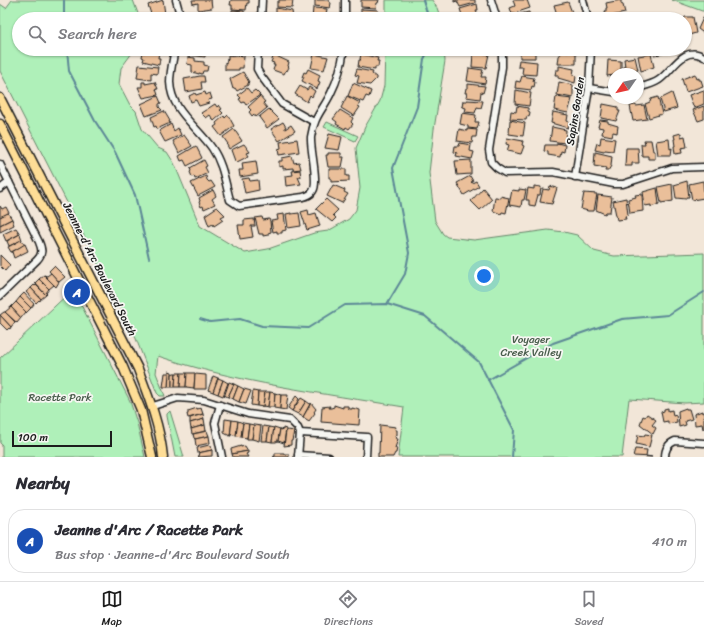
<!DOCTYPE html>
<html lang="en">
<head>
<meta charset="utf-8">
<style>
  :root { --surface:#fff; --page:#f2f2f3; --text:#2b2b33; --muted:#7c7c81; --line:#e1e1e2; --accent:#1c1c1c }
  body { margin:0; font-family:Sriracha,sans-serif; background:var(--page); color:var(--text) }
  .compass { position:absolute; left:608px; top:68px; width:36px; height:36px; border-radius:50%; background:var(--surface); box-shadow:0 1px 3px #0004; rotate:236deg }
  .scale { position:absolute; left:12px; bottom:10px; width:100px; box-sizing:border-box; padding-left:4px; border:2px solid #1c1c1c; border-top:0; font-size:11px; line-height:14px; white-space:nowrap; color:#1c1c1c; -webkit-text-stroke:3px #f6f6f2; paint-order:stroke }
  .you { position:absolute; left:484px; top:276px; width:14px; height:14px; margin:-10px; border:3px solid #fff; border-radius:50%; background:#1a73e8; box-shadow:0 0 0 6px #1a73e833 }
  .badge { display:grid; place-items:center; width:26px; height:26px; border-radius:50%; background:var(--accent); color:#fff; font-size:13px; font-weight:700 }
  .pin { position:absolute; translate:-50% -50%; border:2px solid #fff; box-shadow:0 1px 4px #0006 }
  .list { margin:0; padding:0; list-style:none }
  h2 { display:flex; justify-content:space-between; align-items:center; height:52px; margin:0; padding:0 16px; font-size:17px }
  h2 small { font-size:13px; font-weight:400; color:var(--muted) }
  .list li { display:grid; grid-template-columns:26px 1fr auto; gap:12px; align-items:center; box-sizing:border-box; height:64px; margin:0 8px 8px; padding:0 8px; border:1px solid var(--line); border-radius:16px }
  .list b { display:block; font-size:15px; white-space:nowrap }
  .list p { margin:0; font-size:13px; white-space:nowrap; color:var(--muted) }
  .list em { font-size:13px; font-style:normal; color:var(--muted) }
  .icon { flex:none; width:22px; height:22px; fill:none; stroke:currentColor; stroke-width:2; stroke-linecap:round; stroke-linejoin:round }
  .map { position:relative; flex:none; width:704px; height:457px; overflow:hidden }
  .search { position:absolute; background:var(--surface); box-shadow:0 1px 3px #0004; left:12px; right:12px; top:12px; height:44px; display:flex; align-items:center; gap:10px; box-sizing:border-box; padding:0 14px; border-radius:22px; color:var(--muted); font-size:15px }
  .sheet { height:124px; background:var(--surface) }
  nav { display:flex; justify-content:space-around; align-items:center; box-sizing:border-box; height:56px; border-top:1px solid var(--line); background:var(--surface); font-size:11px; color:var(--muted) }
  nav a { display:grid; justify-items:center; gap:2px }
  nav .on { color:var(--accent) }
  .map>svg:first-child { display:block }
  .green { fill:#aff0b9; stroke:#66866a }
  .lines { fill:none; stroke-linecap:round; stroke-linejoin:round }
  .stream { stroke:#5c8796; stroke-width:2 }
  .building { fill:#eabf9a; stroke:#1c1c1c }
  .minor-casing { stroke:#1c1c1c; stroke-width:9 }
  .major-casing { stroke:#1c1c1c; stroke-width:11 }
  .minor { stroke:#f6f6f2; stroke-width:6 }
  .major { stroke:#fedd96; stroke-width:8 }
  .labels { text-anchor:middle; stroke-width:3.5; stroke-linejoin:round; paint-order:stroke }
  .street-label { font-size:11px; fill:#1c1c1c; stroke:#f6f6f2 }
  .park-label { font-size:11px; fill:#485c4b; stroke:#f6f6f2 }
</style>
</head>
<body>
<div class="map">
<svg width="704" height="457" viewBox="0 0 704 457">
  <rect width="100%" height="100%" fill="#f2e6d8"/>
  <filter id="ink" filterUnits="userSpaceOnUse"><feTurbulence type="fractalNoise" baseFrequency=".025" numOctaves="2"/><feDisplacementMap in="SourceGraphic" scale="8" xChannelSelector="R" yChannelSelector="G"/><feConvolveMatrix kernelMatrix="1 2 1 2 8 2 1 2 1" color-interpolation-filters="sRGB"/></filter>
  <g filter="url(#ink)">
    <!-- green -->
    <g class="green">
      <path d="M 12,0 L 133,0 L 140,19 L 19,19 L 19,49 L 135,49 L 121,68 L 119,84 L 130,105 L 136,111 L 142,129 L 158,148 L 167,152 L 174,163 L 200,226 L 245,253 L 268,249 L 314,233 L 328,231 L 349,219 L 356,210 L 360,188 L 356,148 L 365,127 L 380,101 L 384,86 L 385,49 L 444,49 L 445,61 L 434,129 L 429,173 L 435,221 L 443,234 L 447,237 L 474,240 L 548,230 L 564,232 L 577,235 L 594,251 L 614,256 L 704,253 L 704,402 L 685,403 L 629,399 L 622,457 L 398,457 L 404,407 C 321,393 238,383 158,356 L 156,373 L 165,396 L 160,396 L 157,393 L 135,336 L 0,71 L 0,4 L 6,8 Z"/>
      <polygon points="386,0 432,0 437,8 441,19 386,19"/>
      <polygon points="672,0 704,0 704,11 702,11"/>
      <polygon points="327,122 358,136 355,141 324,127"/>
      <polygon points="73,289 130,401 137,423 145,457 2,457 2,445 0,443 0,358"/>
      <polygon points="170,411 184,457 175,457 167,416 167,414"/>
    </g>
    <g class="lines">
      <!-- stream -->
      <g class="stream">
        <polyline points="64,0 64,19"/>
        <polyline points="423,0 429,19"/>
        <polyline points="67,49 69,71 95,121 115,152 135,195 149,258"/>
        <polyline points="387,304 405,274 409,253 393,168 417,107 424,59 429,49"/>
        <polyline points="200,319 210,322 240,319 262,326 308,328 345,305 387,304 425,316 479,362 514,430 512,457"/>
        <polyline points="488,380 553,343 622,319 668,315 704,292"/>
      </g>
    </g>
    <!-- building -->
    <g class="building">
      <polygon points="163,0 165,14 152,17 148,5"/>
      <polygon points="192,0 211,0 212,8 198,10 198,3 193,4"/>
      <polygon points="231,0 249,0 249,3 247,3 246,10 232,9 232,5 230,5"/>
      <polygon points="279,0 293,0 292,8 277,7 277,2 279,2"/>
      <polygon points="315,0 329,0 329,2 331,3 330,8 315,6"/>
      <polygon points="361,0 379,0 378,3 377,3 376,8 361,7"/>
      <polygon points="454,0 475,0 475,3 460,7 457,1 454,2"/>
      <polygon points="513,0 527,0 530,8 512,14 510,8 515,6"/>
      <polygon points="621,0 621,4 623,5 625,13 606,17 605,11 606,11 606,8 607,8 606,3"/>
      <polygon points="568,2 573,15 558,18 554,5"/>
      <polygon points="477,4 478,10 476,10 479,17 473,19 461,19 459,16 462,15 460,9"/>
      <polygon points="276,8 292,11 293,19 277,19 278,16 276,15"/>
      <polygon points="313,8 327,9 326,15 331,16 331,19 312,19"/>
      <polygon points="361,9 378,10 377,17 381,17 381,19 362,19 361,18"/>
      <polygon points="232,10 244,11 245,18 248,19 230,19 230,14 232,14"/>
      <polygon points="197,12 211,13 211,19 194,19 196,18"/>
      <polygon points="529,12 530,19 516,19 515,15"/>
      <polygon points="704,16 704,32 702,32 698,29"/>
      <polygon points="685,17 693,17 696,33 685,36 685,19 683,19"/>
      <polygon points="146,49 159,52 158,58 160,58 159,65 143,61 144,58 142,57 143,52 145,53"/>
      <polygon points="190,49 208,49 208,54 205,53 205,57 189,55"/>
      <polygon points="229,49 245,49 245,55 228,53"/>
      <polygon points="277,49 295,49 291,49 290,54 276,53"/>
      <polygon points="313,49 329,49 329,53 313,52"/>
      <polygon points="361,49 381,49 380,53 377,54 360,52"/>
      <polygon points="521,49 535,49 535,58 520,58 520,51 521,51"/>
      <polygon points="653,49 666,49 667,53 654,55"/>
      <polygon points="563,51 576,53 576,64 558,64 559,56"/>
      <polygon points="473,53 489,54 486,68 472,67"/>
      <polygon points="314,54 328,57 324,70 311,68"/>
      <polygon points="361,54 378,58 377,61 379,61 378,67 375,67 375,70 358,67 359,60 361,60 360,59"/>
      <polygon points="651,54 654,67 641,71 638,56"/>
      <polygon points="228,55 244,57 243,68 239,68 239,70 225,70 225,62 226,63 227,59 228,60"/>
      <polygon points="274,55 289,62 288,66 289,67 287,71 286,70 284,74 273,70 275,65 273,65 274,63 271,62"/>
      <polygon points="188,57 195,58 195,61 204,62 204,65 208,66 207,71 203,71 202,74 199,73 199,74 192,72 192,65 187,64"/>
      <polygon points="635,57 638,70 631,72 632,74 625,74 623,67 625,67 624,59"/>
      <polygon points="519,60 537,62 536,75 522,74 523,67 518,67"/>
      <polygon points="608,60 621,61 621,74 607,76"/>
      <polygon points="139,65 158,67 157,74 151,73 151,80 137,78"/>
      <polygon points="559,66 574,69 573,75 576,76 575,83 558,78 558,75 555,75 556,70 559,70"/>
      <polygon points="469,68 483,70 481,77 486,77 485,84 467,81"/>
      <polygon points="308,69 320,75 318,81 320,82 317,89 302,81 304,77 302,77 304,72 306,73"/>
      <polygon points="357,69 373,72 372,74 376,77 376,79 370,85 357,83 359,76 355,75"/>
      <polygon points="243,72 249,82 248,83 248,85 237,91 235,88 233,89 230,79"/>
      <polygon points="695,74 697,79 699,78 699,80 701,80 703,86 686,92 682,79"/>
      <polygon points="200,76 204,76 205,82 201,82 202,89 186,92 184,79"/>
      <polygon points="522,76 534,78 533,81 535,82 534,87 532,86 531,90 515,88 516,81 520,82"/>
      <polygon points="142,82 145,82 145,84 155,82 158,89 156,89 158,95 143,98 138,87 142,87"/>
      <polygon points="559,82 573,85 573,98 557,95"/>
      <polygon points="353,83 371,91 369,97 366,96 363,102 348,96"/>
      <polygon points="468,84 485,86 483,93 481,92 480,99 466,97 467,93 465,93 466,88 468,88"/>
      <polygon points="300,86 307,90 309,87 315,91 312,97 310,95 307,102 295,94"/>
      <polygon points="247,88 251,93 255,90 260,95 246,105 244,102 242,103 239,99 241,98 238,95"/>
      <polygon points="516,90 531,93 529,106 515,104"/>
      <polygon points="704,90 704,104 694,108 689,95"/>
      <polygon points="205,92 206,95 210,93 212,99 208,100 209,103 199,106 196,100 191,102 189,96 195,93 196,95"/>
      <polygon points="672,93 677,108 664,112 660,99"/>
      <polygon points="158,96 161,103 159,104 159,107 162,110 146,116 141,104"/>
      <polygon points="260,96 265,102 263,103 267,108 256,117 254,114 252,116 249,112 251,110 248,107"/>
      <polygon points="347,96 360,103 358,106 360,107 354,116 341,108"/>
      <polygon points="556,97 572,99 568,113 554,110"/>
      <polygon points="658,97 662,114 649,118 645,104 650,102 651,99"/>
      <polygon points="467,100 483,101 481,108 477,107 475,113 465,112 466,108 462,107 463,101 467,101"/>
      <polygon points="215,104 217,107 219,105 222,109 220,110 223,113 214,121 210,115 206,118 201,113"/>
      <polygon points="603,104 618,107 618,111 620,111 616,121 601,118"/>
      <polygon points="635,105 636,106 644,105 647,119 633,121 630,106"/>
      <polygon points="517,106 528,108 528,111 530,112 529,117 527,116 526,120 510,119 511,111 516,112"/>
      <polygon points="704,106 704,119 698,121 693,110"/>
      <polygon points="269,109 279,119 267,128 259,117"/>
      <polygon points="340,110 353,118 351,122 353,124 349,129 346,127 345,129 336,124 337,122 333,119"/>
      <polygon points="164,111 170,121 169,121 170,123 157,129 156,126 154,127 151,117"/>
      <polygon points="553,112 568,115 567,121 569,122 568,128 551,123"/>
      <polygon points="462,113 476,115 475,122 479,122 477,129 468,128 468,126 460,124"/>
      <polygon points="228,115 234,126 221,136 214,127 217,125 216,123 224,116 225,118"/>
      <polygon points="510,120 525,123 523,136 509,134"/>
      <polygon points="600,120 608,121 608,123 618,126 617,133 613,132 612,136 602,134 603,128 598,127"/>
      <polygon points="283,122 286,127 285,127 285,129 291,125 295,131 279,141 271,129"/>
      <polygon points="171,124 174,131 178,128 181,135 165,142 159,131"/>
      <polygon points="552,127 566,130 565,143 550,141"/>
      <polygon points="234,129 242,141 229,149 227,145 228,144 223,137"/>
      <polygon points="459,129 467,131 467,129 477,130 476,137 473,137 472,143 457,141"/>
      <polygon points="681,133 681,137 685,136 687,147 681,148 682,153 675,154 674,146 675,146 674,139 675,139 674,135"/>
      <polygon points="329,134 342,137 339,150 325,148"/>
      <polygon points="184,135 192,146 179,153 173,141"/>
      <polygon points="601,137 615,139 613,151 605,150 604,152 595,150 597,143 600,144"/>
      <polygon points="507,138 523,141 522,145 524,146 521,154 507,151 509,145 506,144"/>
      <polygon points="297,139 299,152 279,155 278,149 281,148 280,142"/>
      <polygon points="669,139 670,149 672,148 671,155 658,155 656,141"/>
      <polygon points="644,140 651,140 653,151 655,151 655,159 648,159 648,156 642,156 641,144 645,144"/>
      <polygon points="460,143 471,145 470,151 474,152 472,159 456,156 457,153 454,152 455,146 459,146"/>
      <polygon points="557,143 565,145 564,152 561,151 560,157 548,155 548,152 544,151 545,145 557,145"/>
      <polygon points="244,144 250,152 247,153 249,156 237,162 236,161 235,161 231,150"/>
      <polygon points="196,146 202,158 187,166 184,160 181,161 179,156"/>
      <polygon points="626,148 638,148 639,163 632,163 632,166 625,166"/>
      <polygon points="595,152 612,156 611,166 608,171 605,171 606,168 594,166"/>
      <polygon points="328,153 341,153 341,157 344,157 342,167 328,167 326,155 328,155"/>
      <polygon points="292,156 294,163 299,162 301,169 293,170 293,168 283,169 283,166 279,167 279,161 282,161 282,158"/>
      <polygon points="204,160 207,166 205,167 208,173 195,179 194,176 192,177 190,172 191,171 190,168"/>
      <polygon points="471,160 471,174 457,175 455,161"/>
      <polygon points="256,161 258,174 240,177 239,170 243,170 242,163"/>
      <polygon points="329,169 346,169 346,176 349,176 349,181 331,182 331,178 329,178"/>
      <polygon points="300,170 301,177 298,177 301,184 286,186 285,176 293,175 292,171"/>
      <polygon points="206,176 207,180 209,182 211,181 215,187 198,196 191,183"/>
      <polygon points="470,176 473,181 471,182 472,183 476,181 479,186 464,195 457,183"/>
      <polygon points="249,178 250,181 258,180 259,190 245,193 242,179"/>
      <polygon points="687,181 689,197 686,197 686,199 676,198 674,185"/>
      <polygon points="703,181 704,198 692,200 689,184"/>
      <polygon points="672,184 673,201 661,203 658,187"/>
      <polygon points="333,185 345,190 344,192 348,194 342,203 327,196"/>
      <polygon points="534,186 541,187 540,195 538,195 535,206 529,205 529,200 526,200 528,188 534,189"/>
      <polygon points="550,186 557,188 552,204 540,202 543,189 549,190"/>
      <polygon points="483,188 492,199 480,210 471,201"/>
      <polygon points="657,188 659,204 651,207 651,205 645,206 643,192"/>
      <polygon points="519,189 526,190 524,200 522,200 521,207 509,205 512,190 519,191"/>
      <polygon points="213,190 216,196 212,199 215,204 204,209 203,206 201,207 199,202 200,201 199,198"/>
      <polygon points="584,193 597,194 594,211 588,211 581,209"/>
      <polygon points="642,194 643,211 630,213 628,199 636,197 635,195"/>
      <polygon points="598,195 612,197 610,212 606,212 605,214 596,210"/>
      <polygon points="500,196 509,198 506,213 502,212 501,214 493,211 495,197 496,197 500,198"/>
      <polygon points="626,198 628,215 625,216 626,219 617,220 613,201"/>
      <polygon points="326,199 338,210 333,215 336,218 332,222 316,209"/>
      <polygon points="0,206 2,209 6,207 9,213 0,217"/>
      <polygon points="217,207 225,215 221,217 223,220 214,226 213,224 209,226 205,215"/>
      <polygon points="308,210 309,215 316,213 320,226 307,230 301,212"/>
      <polygon points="8,213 12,219 0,225 0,217"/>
      <polygon points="291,213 291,214 299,213 301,226 288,228 286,214"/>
      <polygon points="284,214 286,230 282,231 282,233 277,233 277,231 273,232 271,221 278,220 277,215"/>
      <polygon points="262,217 263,220 269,219 270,221 271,232 268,233 268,235 263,236 263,234 259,234 255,218"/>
      <polygon points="12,219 14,225 0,232 0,225"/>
      <polygon points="254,219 255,226 251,226 253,237 240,239 238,225 244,225 244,220"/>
      <polygon points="16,228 20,234 6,241 3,234"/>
      <polygon points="20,234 22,240 9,246 7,241"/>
      <polygon points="21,240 25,245 11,252 8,247"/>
      <polygon points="25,244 28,251 14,258 12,252"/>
      <polygon points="0,255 10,265 5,271 0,266"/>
      <polygon points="54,266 65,277 59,282 49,271"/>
      <polygon points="51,273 59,282 56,287 44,275 47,276"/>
      <polygon points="44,275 54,285 49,289 39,279"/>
      <polygon points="39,279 49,289 46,293 47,294 46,295 35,283"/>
      <polygon points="34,285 35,286 36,285 46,295 41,299 31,288"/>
      <polygon points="31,288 41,299 40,301 39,300 36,303 26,292"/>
      <polygon points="24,293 34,304 31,308 20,297"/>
      <polygon points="20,297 31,308 26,313 16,302"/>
      <polygon points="16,302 26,312 21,318 11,307"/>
      <polygon points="11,307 21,318 17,323 5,312"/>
      <polygon points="4,312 5,312 15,322 11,327 0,315"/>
      <polygon points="0,315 11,327 10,329 9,328 7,330 0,323"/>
      <polygon points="169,371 172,372 172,387 168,387"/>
      <polygon points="165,373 169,373 168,387 163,387"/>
      <polygon points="174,373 176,373 175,387 172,387 172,374"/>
      <polygon points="176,373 181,373 180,387 175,387"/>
      <polygon points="181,373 187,373 186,387 180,387"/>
      <polygon points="187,373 195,373 194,388 186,387"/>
      <polygon points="195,374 206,375 206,389 194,389"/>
      <polygon points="213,376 218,378 213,392 208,390"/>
      <polygon points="218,378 223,380 218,394 213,392"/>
      <polygon points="223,380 228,383 223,396 218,394"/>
      <polygon points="229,382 234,384 228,397 224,395 224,397"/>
      <polygon points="234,384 238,386 233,399 228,397"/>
      <polygon points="238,386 244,389 239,402 233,399"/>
      <polygon points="244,389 251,391 246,404 239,402"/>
      <polygon points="253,391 258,392 257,406 251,405"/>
      <polygon points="258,392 265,392 263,407 257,406"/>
      <polygon points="265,392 270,392 268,407 263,406"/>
      <polygon points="270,392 275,393 274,407 268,407"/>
      <polygon points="275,393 281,395 280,409 274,408"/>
      <polygon points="281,395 288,395 286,410 280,409"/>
      <polygon points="296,396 299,399 292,411 288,408"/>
      <polygon points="301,398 306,401 298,414 292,411"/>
      <polygon points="306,401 310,404 303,417 298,414"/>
      <polygon points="311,403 316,409 314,412 315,413 309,421 303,417"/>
      <polygon points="334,405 343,408 343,406 348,406 348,408 350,409 352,409 352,408 360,410 359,425 321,422 322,407 330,406 329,408 331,408 334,407"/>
      <polygon points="197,408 197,409 201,408 203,414 188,418 187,414 188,414 188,411"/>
      <polygon points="668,408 668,411 672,410 673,416 676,415 677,422 668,424 668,421 663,422 661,412 664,411 664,409"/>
      <polygon points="686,408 686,409 689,409 692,419 685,421 686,425 679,427 678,411"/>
      <polygon points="702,411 702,413 704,412 704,428 703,429 702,424 695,425 694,414"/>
      <polygon points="203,414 204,419 190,423 190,418"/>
      <polygon points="647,414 656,420 652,425 656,428 653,434 640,424 643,416 645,417"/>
      <polygon points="204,419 205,425 191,429 190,423"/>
      <polygon points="225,419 232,420 230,436 224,433"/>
      <polygon points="232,420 238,421 236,436 231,434 231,436 230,436"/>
      <polygon points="238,421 243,423 241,437 236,436"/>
      <polygon points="243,423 249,424 247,438 241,437"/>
      <polygon points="249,424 254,425 252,439 247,439"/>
      <polygon points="205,425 206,431 192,434 191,429"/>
      <polygon points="254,425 261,426 259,441 252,439"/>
      <polygon points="380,425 396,427 395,430 397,430 397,435 395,435 395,436 396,439 398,439 395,448 397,448 396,453 395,453 393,457 378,457 378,453 379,453"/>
      <polygon points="263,426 269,427 267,441 261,441"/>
      <polygon points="269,427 274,428 272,442 267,441"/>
      <polygon points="274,427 280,429 278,441 276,442 272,442"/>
      <polygon points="283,428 286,429 284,443 278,441 280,429 283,430"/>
      <polygon points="288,430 294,431 292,441 291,441 291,445 284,446 286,431"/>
      <polygon points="207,431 209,436 195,439 194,438 193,434"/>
      <polygon points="645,434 652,435 649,447 636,444 638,435 644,436"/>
      <polygon points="209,436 210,443 196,446 195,439"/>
      <polygon points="209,445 211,446 212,450 198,453 197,448"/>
      <polygon points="241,446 241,447 245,446 248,451 232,454 231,449"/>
      <polygon points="635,449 647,450 646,456 652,457 633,456"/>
      <polygon points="212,450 212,456 198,457 199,456 198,453"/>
      <polygon points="248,451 248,453 246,454 248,457 233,457 232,454"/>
      <polygon points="275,453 284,453 284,454 289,454 289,457 273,457 275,456"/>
    </g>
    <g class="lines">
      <defs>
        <g id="minor">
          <polyline points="176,0 179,11 180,19"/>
          <polyline points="491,0 497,19"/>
          <polyline points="583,0 588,19"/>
          <polyline points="261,19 262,0"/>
          <polyline points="345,19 345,0"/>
          <path d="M 175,49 C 173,60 170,72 170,82 C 171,111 197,126 212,148 C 223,164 225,182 230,200 L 239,206 L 303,197 C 307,196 311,195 313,191 C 319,182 310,150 311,137 C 314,116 323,110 331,93 C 338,79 342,64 344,49"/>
          <polyline points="258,49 257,69 261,76 282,104 314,122"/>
          <polyline points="502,49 502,67 489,150 491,162 497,168 505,173 553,172 614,184 623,184 672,168 704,167"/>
          <polyline points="589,88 614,92"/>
          <path d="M 638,88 C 645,86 653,84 659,80 C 673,71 683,44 704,57"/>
          <path d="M 0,164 L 39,242 C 42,249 43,254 37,260 L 0,296"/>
          <polyline points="575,177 589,88 591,49"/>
          <polyline points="0,189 9,182"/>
          <polyline points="220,405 215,423 222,457"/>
          <polyline points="153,406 178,398 204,400 248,414 290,420 298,428 300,433 298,457"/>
          <polyline points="300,433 367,437 366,457"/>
          <polyline points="298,455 329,457"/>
          <path d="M 665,457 C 665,449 668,444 675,441 L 704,443"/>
        </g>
        <g id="major">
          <path d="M 0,98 L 138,369 C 149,398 160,426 163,457"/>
          <polyline points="0,124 123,367 141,410 152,457"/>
        </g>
      </defs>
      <!-- minor casing -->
      <use href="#minor" class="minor-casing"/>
      <!-- major casing -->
      <use href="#major" class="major-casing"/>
      <!-- minor -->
      <use href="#minor" class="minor"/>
      <!-- major -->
      <use href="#major" class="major"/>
    </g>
  </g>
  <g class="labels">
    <!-- street labels -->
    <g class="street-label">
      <text transform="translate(575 111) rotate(-81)" y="4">Sapins Garden</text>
      <text transform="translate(100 269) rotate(63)" y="4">Jeanne-d'Arc Boulevard South</text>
    </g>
    <!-- park labels -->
    <g class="park-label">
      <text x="531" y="343">Voyager<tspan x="531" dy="13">Creek Valley</tspan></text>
      <text x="60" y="401">Racette Park</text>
    </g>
  </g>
</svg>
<svg class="compass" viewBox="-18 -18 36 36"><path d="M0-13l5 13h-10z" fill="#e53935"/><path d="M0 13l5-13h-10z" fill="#7c7c81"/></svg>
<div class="scale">100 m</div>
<div class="you"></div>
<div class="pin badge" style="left:77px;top:292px;background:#1a4fb4">A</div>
<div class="search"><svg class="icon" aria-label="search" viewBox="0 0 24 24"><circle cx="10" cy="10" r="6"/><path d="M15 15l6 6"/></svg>Search here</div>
</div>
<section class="sheet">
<h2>Nearby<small></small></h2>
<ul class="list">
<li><span class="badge" style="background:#1a4fb4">A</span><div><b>Jeanne d'Arc / Racette Park</b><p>Bus stop · Jeanne-d'Arc Boulevard South</p></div><em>410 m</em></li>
</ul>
</section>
<nav>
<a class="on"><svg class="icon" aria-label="map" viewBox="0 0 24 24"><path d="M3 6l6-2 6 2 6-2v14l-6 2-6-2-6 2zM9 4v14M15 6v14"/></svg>Map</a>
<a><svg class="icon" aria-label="directions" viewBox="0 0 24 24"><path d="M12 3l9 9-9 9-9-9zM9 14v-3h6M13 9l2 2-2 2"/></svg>Directions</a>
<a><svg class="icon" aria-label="saved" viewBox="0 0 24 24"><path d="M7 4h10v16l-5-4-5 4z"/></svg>Saved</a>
</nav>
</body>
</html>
